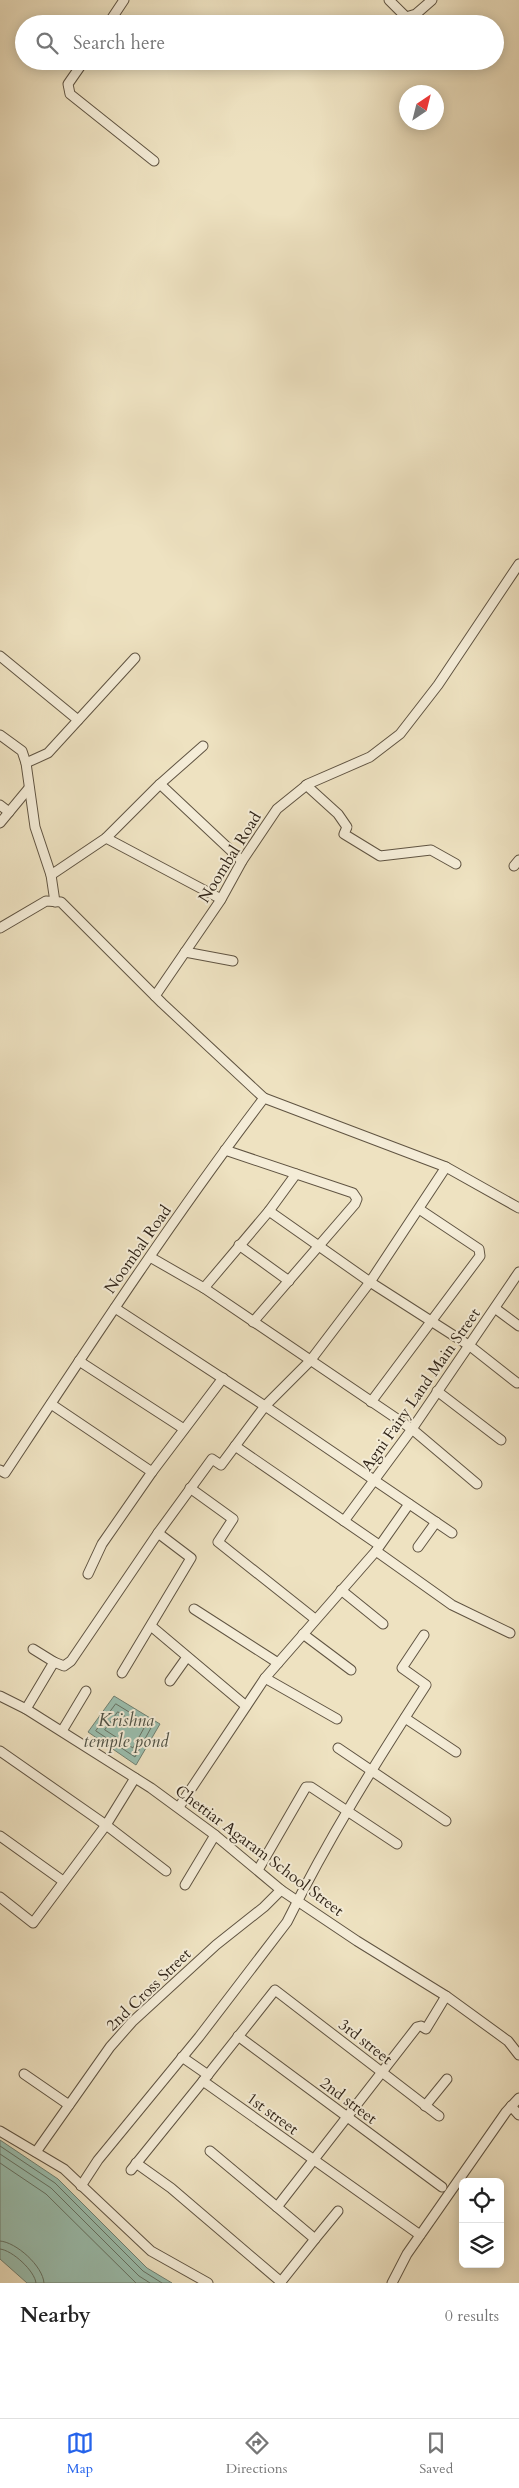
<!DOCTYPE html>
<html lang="en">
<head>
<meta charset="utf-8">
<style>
  :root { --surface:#fff; --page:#f2f2f2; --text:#222; --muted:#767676; --line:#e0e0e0; --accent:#2563eb }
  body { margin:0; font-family:Cardo,serif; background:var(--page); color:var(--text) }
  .controls { position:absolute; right:15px; bottom:15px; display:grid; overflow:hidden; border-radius:8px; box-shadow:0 2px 12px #0003 }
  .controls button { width:45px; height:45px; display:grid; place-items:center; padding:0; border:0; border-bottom:1px solid var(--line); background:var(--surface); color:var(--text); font:25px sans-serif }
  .compass { position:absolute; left:399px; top:85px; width:45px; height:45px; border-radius:50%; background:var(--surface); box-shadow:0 2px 12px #0003; rotate:35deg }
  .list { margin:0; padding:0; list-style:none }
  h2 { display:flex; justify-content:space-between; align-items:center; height:65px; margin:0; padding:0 20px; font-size:21px }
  h2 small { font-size:16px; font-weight:400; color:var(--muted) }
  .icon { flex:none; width:28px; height:28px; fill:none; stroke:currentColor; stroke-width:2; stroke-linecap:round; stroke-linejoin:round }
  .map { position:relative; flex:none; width:519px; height:2283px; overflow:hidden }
  .search { position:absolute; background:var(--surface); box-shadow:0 2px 12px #0003; left:15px; right:15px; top:15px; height:55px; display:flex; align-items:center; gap:12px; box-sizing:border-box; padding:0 18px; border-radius:28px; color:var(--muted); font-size:19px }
  .sheet { height:135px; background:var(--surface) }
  nav { display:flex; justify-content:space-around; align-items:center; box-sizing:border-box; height:70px; border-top:1px solid var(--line); background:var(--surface); font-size:14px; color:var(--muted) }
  nav a { display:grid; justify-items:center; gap:2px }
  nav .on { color:var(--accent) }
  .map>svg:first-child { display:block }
  .water { fill:#9abeae; stroke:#708072 }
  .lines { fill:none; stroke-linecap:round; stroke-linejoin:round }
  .shore { stroke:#657163; stroke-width:1 }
  .minor-casing { stroke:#605442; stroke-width:11 }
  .minor { stroke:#f4ecd7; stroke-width:9 }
  .labels { text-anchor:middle; stroke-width:4; stroke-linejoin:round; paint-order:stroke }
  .street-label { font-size:16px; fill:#302418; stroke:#f4ecd7 }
  .water-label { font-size:18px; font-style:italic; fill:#505245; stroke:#f4ecd7 }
</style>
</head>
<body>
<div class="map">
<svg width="519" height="2283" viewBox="0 0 519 2283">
  <rect width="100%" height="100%" fill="#eee2c1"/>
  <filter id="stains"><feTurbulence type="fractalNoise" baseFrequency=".004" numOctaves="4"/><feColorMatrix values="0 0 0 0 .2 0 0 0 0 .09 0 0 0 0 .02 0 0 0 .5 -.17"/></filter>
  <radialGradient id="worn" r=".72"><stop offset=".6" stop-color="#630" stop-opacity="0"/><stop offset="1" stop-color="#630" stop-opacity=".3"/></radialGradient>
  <!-- water -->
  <g class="water">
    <polygon points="114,1696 160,1724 136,1765 88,1732"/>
    <polygon points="0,2140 58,2179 147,2268 172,2283 27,2283 0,2259"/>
  </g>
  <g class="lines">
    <!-- shore -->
    <g class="shore">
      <polygon points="116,1704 152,1726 135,1757 96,1731"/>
      <polygon points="118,1712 144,1728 133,1748 105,1730"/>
      <polyline points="0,2146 55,2183 143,2271 162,2283"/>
      <polyline points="0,2154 51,2188 139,2276 150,2283"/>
      <polyline points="0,2163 46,2194 136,2283"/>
      <path d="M 0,2241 C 16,2242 43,2266 44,2283"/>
      <path d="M 0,2249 C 12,2250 35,2271 36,2283"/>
    </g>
    <defs>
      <g id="minor">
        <polyline points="389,0 406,17 416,14 432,0"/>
        <polyline points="108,24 124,0"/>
        <polyline points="84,61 68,84 70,94 154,161"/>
        <polyline points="0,656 78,720"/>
        <polyline points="0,735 22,751 26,763 35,827 51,875 55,902"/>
        <polyline points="26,763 48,753 135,658"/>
        <polyline points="160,784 242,861"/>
        <polyline points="306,785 338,814 347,827 344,834 380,856 431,850 456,864"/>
        <polyline points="0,805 9,812"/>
        <polyline points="0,823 29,788"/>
        <polyline points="106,838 221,899"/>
        <polyline points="514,866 519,860"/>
        <polyline points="51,875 106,838 160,784 203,746"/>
        <polyline points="0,928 46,901 61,902 162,1003 264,1098"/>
        <polyline points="185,952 233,961"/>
        <polyline points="155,996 220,901 242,861 277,809 308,784 370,757 400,734 438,685 519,564"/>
        <polyline points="225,1150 353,1193 357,1199 355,1204 253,1322"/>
        <polyline points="269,1211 370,1282 470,1346 517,1383"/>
        <polyline points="239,1245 289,1281"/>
        <polyline points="150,1257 204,1288 412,1429 477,1484"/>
        <polyline points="204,1288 269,1211 296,1174"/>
        <polyline points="115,1308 265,1406 452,1533"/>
        <polyline points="496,1309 519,1326"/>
        <polyline points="79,1361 184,1429"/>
        <polyline points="437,1391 501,1440"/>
        <polyline points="371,1402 480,1256 479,1249 419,1209"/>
        <polyline points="51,1404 152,1472 223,1378"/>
        <polyline points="235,1446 379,1545"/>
        <path d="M 0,1470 L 5,1473 C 89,1346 172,1219 264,1098 L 446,1167 L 519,1208"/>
        <polyline points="190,1488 233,1519 218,1542 315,1619"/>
        <polyline points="344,1521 412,1429 519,1272"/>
        <polyline points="418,1547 436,1522"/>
        <polyline points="376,1551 452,1605 510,1633"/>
        <polyline points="88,1574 102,1544 152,1472"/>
        <polyline points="341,1590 383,1624"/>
        <polyline points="194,1609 278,1663"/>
        <polyline points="151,1626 246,1706"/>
        <polyline points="303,1634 351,1670"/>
        <polyline points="54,1662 64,1666 71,1661 158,1533 212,1459 221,1465 265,1406 310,1361 370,1282 446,1167"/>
        <polyline points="122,1673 191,1558 158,1533"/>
        <polyline points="265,1678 337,1719"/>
        <polyline points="170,1681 187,1657"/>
        <polyline points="0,1696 26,1709 151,1788 215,1835 281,1890 357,1941 446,1996 508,2041 519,2055"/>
        <polyline points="26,1709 54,1662 33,1649"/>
        <polyline points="405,1718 456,1752"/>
        <polyline points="62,1731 86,1691"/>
        <polyline points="338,1748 446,1821"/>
        <polyline points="0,1751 106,1825 166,1871"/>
        <polyline points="179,1807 265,1678 376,1551 409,1504"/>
        <polyline points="0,1836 63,1881"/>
        <polyline points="258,1870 306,1787 311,1787 397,1844"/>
        <polyline points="185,1885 215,1835"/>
        <polyline points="0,1897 33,1923 106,1825 135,1778"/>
        <polyline points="238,2036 442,2187"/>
        <polyline points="182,2057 208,2075"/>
        <polyline points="24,2074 69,2105"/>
        <polyline points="425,2106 447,2079"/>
        <polyline points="511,2106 519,2115"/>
        <polyline points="0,2131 64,2169 151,2251 208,2283"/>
        <polyline points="210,2151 277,2207"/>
        <polyline points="36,2152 110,2047 132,2022 216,1945 264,1907 281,1890"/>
        <polyline points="136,2163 171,2188 281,2282"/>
        <polyline points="131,2170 203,2081"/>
        <path d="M 81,2186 L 98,2160 L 199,2037 L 287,1922 C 328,1839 376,1762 426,1685 L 402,1668 L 424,1635"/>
        <polyline points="420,2235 203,2081 275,1990 439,2116"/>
        <polyline points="315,2239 338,2211"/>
        <polyline points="280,2283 315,2239 277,2207 417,2027 421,2026 426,2029 446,1996"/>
        <polyline points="392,2283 407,2254 506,2112 519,2098"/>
      </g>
    </defs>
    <!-- minor casing -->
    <use href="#minor" class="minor-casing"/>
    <!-- minor -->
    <use href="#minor" class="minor"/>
  </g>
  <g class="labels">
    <!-- street labels -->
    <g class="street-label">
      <text transform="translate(229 857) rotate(-58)" y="6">Noombal Road</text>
      <text transform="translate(137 1249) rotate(-55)" y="6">Noombal Road</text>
      <text transform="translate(420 1389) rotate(-55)" y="6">Agni Fairy Land Main Street</text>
      <text transform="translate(260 1850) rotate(37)" y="6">Chettiar Agaram School Street</text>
      <text transform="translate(148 1989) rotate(-44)" y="6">2nd Cross Street</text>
      <text transform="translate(366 2041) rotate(38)" y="6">3rd street</text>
      <text transform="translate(349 2100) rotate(37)" y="6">2nd street</text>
      <text transform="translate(273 2113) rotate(36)" y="6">1st street</text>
    </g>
    <!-- water labels -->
    <g class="water-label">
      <text x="126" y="1726">Krishna<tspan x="126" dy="21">temple pond</tspan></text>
    </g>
  </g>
  <rect width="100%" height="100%" filter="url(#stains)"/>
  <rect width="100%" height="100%" fill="url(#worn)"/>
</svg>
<div class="controls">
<button><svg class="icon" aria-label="locate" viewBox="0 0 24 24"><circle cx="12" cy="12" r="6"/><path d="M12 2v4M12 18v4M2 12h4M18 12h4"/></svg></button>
<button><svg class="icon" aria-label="layers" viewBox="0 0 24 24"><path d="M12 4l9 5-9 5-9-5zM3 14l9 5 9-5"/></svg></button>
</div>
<svg class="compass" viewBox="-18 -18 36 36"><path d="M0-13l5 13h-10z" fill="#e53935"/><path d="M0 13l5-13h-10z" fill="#767676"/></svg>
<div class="search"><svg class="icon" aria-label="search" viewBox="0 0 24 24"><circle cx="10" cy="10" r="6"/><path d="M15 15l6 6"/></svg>Search here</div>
</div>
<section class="sheet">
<h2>Nearby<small>0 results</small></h2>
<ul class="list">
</ul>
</section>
<nav>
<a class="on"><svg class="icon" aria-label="map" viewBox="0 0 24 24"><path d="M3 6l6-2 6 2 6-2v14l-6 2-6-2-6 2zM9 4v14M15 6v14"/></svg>Map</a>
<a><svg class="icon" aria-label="directions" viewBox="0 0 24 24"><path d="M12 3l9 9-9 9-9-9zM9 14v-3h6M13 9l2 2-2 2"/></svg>Directions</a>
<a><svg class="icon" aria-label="saved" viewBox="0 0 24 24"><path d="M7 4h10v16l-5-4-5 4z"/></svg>Saved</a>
</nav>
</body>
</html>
